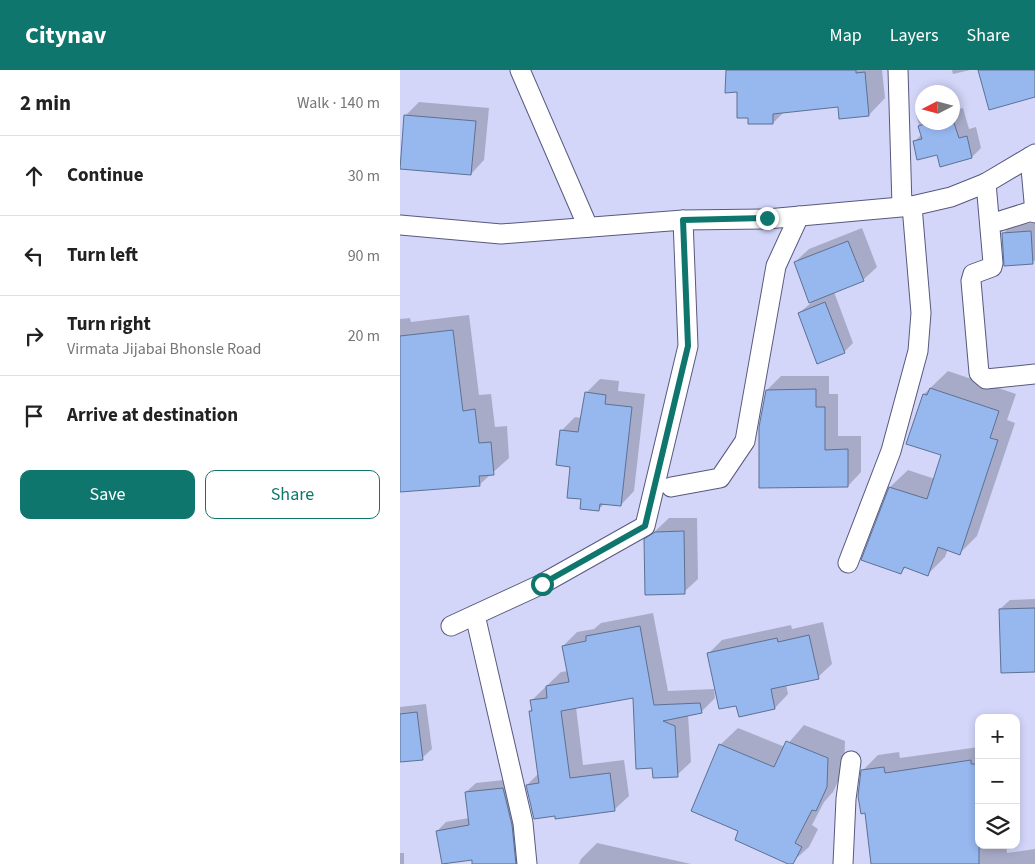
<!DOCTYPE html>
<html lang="en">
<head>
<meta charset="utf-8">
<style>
  :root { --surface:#fff; --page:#f2f2f2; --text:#222; --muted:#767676; --line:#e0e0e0; --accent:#0f766e }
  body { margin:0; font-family:"Source Sans 3",sans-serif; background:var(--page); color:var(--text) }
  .controls { position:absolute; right:15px; bottom:15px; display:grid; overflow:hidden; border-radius:10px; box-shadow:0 2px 8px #0003 }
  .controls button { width:45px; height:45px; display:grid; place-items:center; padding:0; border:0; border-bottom:1px solid var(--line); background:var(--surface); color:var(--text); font:25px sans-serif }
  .compass { position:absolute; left:515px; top:15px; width:45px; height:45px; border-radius:50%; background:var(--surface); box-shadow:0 2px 8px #0003; rotate:264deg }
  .stop { position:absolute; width:15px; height:15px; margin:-11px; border:4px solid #0f766e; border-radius:50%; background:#fff }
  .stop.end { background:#0f766e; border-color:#fff; box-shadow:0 1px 5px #0008 }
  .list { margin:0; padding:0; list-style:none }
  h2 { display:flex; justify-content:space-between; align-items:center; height:65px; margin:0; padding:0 20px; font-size:21px }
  h2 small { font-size:16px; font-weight:400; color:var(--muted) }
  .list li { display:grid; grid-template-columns:32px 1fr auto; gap:15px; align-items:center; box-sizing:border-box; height:80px; padding:0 20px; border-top:1px solid var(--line) }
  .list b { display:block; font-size:19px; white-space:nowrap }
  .list p { margin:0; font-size:16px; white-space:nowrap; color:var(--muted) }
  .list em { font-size:16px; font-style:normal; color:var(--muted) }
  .actions { display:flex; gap:10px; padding:15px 20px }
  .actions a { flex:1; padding:11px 0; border:1px solid var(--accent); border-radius:10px; text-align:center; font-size:18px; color:var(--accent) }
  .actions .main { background:var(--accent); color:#fff }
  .icon { flex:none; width:28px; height:28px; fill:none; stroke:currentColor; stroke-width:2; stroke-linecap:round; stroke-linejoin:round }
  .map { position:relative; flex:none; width:635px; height:794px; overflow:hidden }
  header { display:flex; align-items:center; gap:30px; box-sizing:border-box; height:70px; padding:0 25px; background:var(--accent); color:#fff }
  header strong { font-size:24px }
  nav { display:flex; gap:28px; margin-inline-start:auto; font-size:18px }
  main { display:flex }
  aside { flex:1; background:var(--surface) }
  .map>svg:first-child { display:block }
  .shadow { fill:#0003 }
  .building { fill:#97b7ef; stroke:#5c7193 }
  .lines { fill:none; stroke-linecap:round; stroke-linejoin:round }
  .street-casing { stroke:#57597e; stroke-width:21 }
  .street { stroke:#fff; stroke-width:19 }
  .route { stroke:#0f766e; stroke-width:6 }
</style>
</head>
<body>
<header>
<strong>Citynav</strong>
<nav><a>Map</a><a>Layers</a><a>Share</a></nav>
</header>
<main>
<aside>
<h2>2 min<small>Walk · 140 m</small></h2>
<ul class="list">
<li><svg class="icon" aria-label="ahead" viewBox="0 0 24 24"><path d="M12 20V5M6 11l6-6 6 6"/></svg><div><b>Continue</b></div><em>30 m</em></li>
<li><svg class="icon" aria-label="left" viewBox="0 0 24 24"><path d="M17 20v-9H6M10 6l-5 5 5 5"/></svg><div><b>Turn left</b></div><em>90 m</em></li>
<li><svg class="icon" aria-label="right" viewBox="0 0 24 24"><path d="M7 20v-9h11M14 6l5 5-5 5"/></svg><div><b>Turn right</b><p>Virmata Jijabai Bhonsle Road</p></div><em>20 m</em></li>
<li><svg class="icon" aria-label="arrive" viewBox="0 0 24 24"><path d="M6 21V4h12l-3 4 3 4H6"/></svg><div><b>Arrive at destination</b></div></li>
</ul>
<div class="actions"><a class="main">Save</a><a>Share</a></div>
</aside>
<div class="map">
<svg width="635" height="794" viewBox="0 0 635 794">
  <rect width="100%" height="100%" fill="#d3d6f9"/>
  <!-- shadow -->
  <g class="shadow">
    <polygon points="327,0 482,0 485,28 469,45 439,36 384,42 373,53 339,21"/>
    <polygon points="552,0 570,0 553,4"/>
    <polygon points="553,28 556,40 563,38 569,59 576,57 581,78 572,87 538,83 514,72 522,64 516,45 522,38 522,52 552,52"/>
    <polygon points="19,32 89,38 84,90 71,104 5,46"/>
    <polygon points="635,153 635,190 633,192 603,164 612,154"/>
    <polygon points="462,158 477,197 463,210 434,222 453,273 444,282 399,243 411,233 395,192 409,179"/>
    <polygon points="69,245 79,325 91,324 95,357 107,356 109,388 79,415 0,420 0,249 10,248 11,252"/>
    <polygon points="548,301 616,324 607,350 615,353 577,466 560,483 548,479 545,487 528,504 506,497 501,502 463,490 490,417 508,400 535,409 543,384 508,373 524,324"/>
    <polygon points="381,306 429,306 429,324 438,324 438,366 461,366 461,402 448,416 367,320"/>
    <polygon points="200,309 219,311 218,321 245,324 234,421 221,435 205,433 199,439 182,428 161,361 175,347 182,348 186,323"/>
    <polygon points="269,448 297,448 298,509 284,522 246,470"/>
    <polygon points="635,529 635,601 600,539 610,530"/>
    <polygon points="253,543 268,621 314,619 315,628 301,642 288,644 291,692 277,705 253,696 234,626 176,637 183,695 224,690 229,726 215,739 156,747 127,715 139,703 131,641 133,639 132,630 161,602 168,601 163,576 177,562 194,559 201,553"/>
    <polygon points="423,552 432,594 418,607 386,614 388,624 375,638 337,634 308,584 322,570 391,555 392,559"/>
    <polygon points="26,634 32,679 22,688 0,691 0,637"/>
    <polygon points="404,655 445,671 444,699 433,722 424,732 412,755 418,759 409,777 390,794 340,761 320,675 338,658 385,677"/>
    <polygon points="579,677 579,775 606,775 607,783 635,779 635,794 475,794 462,701 478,685 499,682 500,688"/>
    <polygon points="112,709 130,794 74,794 73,789 43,794 37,761 46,752 69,748 66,722 76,713"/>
    <polygon points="197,773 291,794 179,794 181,789"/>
    <rect x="0" y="783" width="4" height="11"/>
  </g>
  <!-- building -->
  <g class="building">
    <polygon points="326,0 456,0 456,3 465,2 469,46 439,49 438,37 373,44 373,54 348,54 348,48 337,48 337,22 325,23"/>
    <polygon points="578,0 635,0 635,27 589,40"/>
    <polygon points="4,45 76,51 71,105 0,99"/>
    <polygon points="552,47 559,68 567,66 572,88 540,97 537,85 517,90 513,71 522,69 518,56 533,52 552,52"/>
    <polygon points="631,161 633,194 604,196 602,163"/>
    <polygon points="448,171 464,211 409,233 394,192"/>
    <polygon points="425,232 445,283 417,294 398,243"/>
    <polygon points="53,260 63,341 75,339 79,373 91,372 94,405 79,406 80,416 0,422 0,266"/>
    <polygon points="530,318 599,341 590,368 598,370 560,485 538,477 528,506 504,497 501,504 461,490 489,417 527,429 541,385 506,374 523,324 527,325"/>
    <polygon points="416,319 416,337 425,337 425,380 448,379 448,417 359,418 359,357 366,320"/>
    <polygon points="185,322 206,325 205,334 232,337 221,436 200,434 199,441 180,439 181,429 167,428 170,397 156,395 160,360 178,362"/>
    <polygon points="284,461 285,524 245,525 244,469 255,462"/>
    <polygon points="635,538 635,602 601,603 599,539"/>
    <polygon points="240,556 254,635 300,633 302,643 263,651 275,656 278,707 253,708 252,698 236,699 233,628 161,641 170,708 210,703 215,741 155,749 155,746 134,749 126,715 139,713 129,641 132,641 130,630 147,628 146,616 169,612 162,576 186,571 186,566"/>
    <polygon points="409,565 419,609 371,619 375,639 339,647 336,636 319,639 307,583 377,568 378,572"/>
    <polygon points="17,642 23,690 0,692 0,644"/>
    <polygon points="386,671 428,688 427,717 416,741 412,740 395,773 402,777 393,794 388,794 335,770 338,761 291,741 319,674 374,697"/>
    <polygon points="571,690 571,694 576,694 579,710 579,794 471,794 465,743 461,744 458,726 461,700 484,697 485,703"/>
    <polygon points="103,718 112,755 116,794 72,794 72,790 42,794 36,761 69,755 65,722"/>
  </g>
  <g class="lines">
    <defs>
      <g id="street">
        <polyline points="120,0 188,157"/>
        <polyline points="498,0 502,136"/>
        <polyline points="630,87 635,143"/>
        <polyline points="586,113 593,193 592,197 573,204 571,211 579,303 586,309 635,304"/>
        <polyline points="600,151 635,140"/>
        <polyline points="0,155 101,164 283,150 367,149 512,136 551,127 586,113 635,84"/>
        <polyline points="271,417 320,408 345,371 376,196 399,146"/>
        <polyline points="448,493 491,381 518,281 521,243 512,136"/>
        <polyline points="75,545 123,753 127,794"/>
        <polyline points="51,556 142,514 245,456 288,276 283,150"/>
        <polyline points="443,794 446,729 451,691"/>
      </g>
    </defs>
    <!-- street casing -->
    <use href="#street" class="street-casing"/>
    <!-- street -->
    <use href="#street" class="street"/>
  </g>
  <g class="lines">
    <!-- route -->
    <polyline class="route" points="142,514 245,456 288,276 283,150 367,148"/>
  </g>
</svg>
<div class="controls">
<button>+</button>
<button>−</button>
<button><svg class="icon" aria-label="layers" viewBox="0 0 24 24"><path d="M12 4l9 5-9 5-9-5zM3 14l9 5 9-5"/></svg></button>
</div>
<svg class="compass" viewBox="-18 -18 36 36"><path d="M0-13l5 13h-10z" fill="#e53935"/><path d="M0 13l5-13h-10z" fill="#767676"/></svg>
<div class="stop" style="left:142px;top:514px"></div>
<div class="stop end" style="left:367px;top:148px"></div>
</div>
</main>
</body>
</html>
